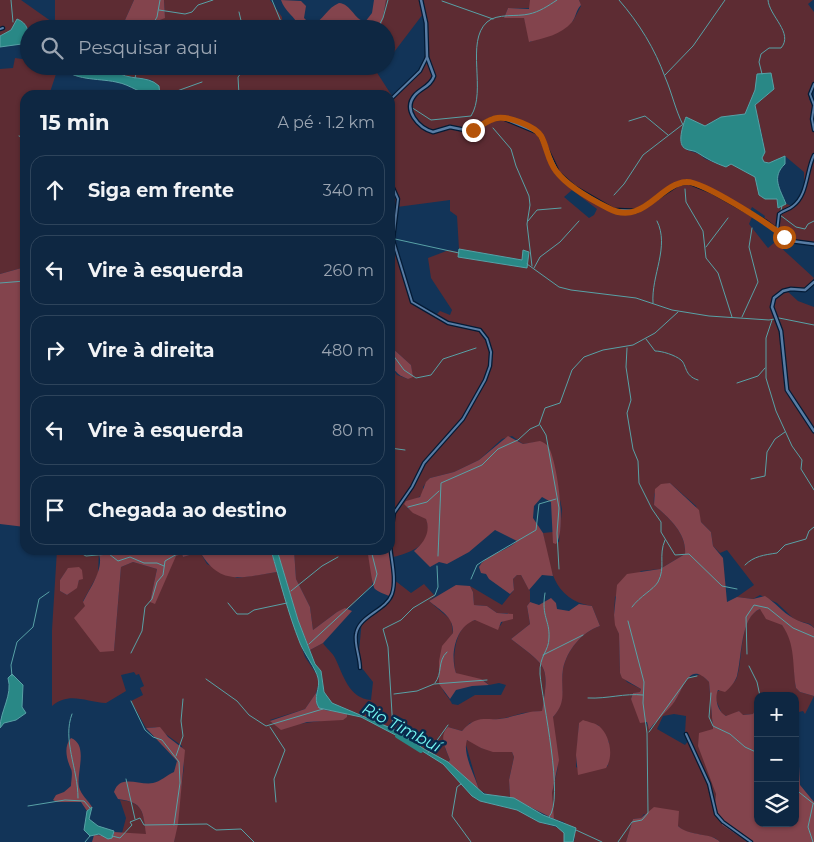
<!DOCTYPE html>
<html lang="pt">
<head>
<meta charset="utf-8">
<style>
  :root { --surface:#0e2742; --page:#1c334d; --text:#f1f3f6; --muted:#9ba5b2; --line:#2e445b }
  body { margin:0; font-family:Montserrat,sans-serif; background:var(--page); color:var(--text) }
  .controls { position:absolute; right:15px; bottom:15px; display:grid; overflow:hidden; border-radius:10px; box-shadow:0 1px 4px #0004 }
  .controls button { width:45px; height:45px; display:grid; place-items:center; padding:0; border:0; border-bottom:1px solid var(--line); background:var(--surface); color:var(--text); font:25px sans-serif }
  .stop { position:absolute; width:15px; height:15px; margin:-11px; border:4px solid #b45309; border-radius:50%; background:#fff }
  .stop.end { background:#b45309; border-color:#fff; box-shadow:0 1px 5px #0008 }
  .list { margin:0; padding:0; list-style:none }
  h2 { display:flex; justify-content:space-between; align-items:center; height:65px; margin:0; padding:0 20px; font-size:21px }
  h2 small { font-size:16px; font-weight:400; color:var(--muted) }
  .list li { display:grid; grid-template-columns:32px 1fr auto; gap:15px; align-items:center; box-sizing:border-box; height:70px; margin:0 10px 10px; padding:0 10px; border:1px solid var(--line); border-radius:15px }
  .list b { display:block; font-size:19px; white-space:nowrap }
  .list em { font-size:16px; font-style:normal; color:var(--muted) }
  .icon { flex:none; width:28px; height:28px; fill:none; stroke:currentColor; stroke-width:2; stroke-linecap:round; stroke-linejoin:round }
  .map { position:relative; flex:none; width:814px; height:842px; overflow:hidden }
  .search { position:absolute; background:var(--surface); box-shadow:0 1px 4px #0004; left:20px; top:20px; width:375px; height:55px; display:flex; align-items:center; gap:12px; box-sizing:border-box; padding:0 18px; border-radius:28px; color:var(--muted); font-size:19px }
  .panel { position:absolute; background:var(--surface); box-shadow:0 1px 4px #0004; left:20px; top:90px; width:375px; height:465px; border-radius:15px }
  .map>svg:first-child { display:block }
  .green { fill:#5d2c33; fill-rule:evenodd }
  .forest { fill:#83444d }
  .water { fill:#298886; stroke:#58a1a6 }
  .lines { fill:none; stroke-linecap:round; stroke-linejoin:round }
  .stream { stroke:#58a1a6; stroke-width:1 }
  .river { stroke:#298886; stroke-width:4 }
  .minor-casing { stroke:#031b36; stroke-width:4.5 }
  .tertiary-casing { stroke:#031b36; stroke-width:5 }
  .minor { stroke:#587ca4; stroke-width:2 }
  .tertiary { stroke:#587ca4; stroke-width:2.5 }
  .route { stroke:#b45309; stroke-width:6 }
  .labels { text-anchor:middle; stroke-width:5; stroke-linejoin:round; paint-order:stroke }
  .water-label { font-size:16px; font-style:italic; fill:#74f7f2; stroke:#072a4d }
</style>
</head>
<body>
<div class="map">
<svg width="814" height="842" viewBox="0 0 814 842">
  <rect width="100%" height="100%" fill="#123458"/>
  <!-- green -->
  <g class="green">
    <polygon points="0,0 21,0 55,24 55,0 134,0 121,29 108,29 102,25 100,29 29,29 29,31 25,24 0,36"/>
    <polygon points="164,0 270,0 282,17 283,29 159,29 160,20 165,17"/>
    <path d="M 386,0 L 530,0 L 531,8 L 508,8 L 504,18 L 524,17 L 530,42 L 573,21 L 581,6 L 579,0 L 813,0 L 808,4 L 814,12 L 814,82 L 809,99 L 814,109 L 814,245 L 784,239 L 778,245 L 814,278 L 807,290 L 787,291 L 798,301 L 814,307 L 814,628 L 810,624 L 795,620 L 777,603 L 760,595 L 753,599 L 737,597 L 754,585 L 727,550 L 720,553 L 713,546 L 711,532 L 701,522 L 696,506 L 670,483 C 656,487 653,490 654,505 C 668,517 687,533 685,554 L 660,569 L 641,571 L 615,597 L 614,615 L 619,634 L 620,673 L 627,682 L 641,689 L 640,692 L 633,693 L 631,699 L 650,730 L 658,718 L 675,701 L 687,678 L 701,674 L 709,682 L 713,730 L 707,732 L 716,794 L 715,815 L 721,817 L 722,825 L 748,842 L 720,842 L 715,838 L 684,831 L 678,826 L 644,814 L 641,818 L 633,819 L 626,842 L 573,842 L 575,839 L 564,822 L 554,819 C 549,797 552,792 557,772 C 560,761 552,732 553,717 C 567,701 560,689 563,669 C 567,650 582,632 600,626 L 592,606 C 552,600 549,565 543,533 L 553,532 L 553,543 L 559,542 L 562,509 L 549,449 C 541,439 534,443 523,444 L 512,436 L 502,439 L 479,460 L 454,472 L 430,478 L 423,487 L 423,494 L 415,500 L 410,500 L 407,508 L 426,518 C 436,545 410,553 390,558 L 390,365 L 397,375 L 408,379 L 412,375 L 411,365 L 390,346 L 390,95 L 160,95 L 160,90 L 152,80 L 120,75 L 114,70 L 84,66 L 126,66 L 133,69 L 140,66 L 368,66 L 376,71 L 392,96 C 397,90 402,87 407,83 C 431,63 428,41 423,14 L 388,60 L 386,29 L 377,29 L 381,25 ZM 757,74 L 774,89 L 755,105 C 757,121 768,144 762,159 L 764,162 L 769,163 L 785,156 L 804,172 L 804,188 L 793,206 L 786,204 L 779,208 L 779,201 L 777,199 L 760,195 L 755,177 L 731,163 L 726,167 L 705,159 L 699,154 L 687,150 L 681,144 L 682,128 L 705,126 L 721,117 L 745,114 L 755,90 ZM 572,190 L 597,209 L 594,215 L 589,218 L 564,197 ZM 450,200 L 450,211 L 457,216 L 459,249 L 522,260 L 524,250 L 527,268 L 458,257 L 459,252 L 449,250 L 428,258 L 431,278 L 452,310 L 450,315 L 440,311 L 435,316 L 413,303 L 391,235 L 397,207 ZM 752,207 L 765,216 L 763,222 L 781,237 L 768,248 L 749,224 L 752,217 L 748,215 ZM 674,714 L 686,716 L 685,733 L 689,740 L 685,745 L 657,729 L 663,716 ZM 579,723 L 598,725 L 609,742 L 608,766 L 584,772 L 576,767 Z"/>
    <polygon points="15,58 29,60 29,66 51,66 56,74 50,92 52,95 25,95 23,156 25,156 25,267 0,274 0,69 13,68"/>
    <path d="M 57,550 L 99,551 L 98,574 L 83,601 L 114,650 L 121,567 L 133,562 L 157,569 L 150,602 L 175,556 L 182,554 L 183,557 L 200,552 L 207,564 L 237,578 L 277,572 L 296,632 L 305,657 L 317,675 L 319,683 L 316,693 L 305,709 L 270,720 L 283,728 C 304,721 326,722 347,717 L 347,713 L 361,717 L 388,731 L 443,764 L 472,796 L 480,801 L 517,810 L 539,822 L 562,829 L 564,833 L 564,842 L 174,842 L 184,767 L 182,746 L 156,727 L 146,728 L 131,701 L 143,695 L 140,688 L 144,686 L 139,674 L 136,675 L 134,672 L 121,675 L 126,691 L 106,703 C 86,702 69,691 52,706 L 52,630 ZM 79,568 C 81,581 78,587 67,595 L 60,591 L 60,580 L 67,570 Z"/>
    <polygon points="294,550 367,550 373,572 372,585 349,608 337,612 313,630 310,607 296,579"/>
    <path d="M 517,575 L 521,575 L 530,591 L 530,602 L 527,606 L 530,624 L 511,639 C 547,667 550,664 542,711 L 523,713 L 505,718 L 470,723 L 462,731 L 448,727 L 445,748 L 450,760 L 448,762 L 424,749 L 396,730 L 332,703 L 324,692 L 321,671 L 315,664 L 310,650 L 323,643 C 326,648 333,653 335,658 C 343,674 349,699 371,700 L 373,682 L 358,663 L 362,619 L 386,602 L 394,590 L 393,579 L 411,593 L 424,584 L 435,596 L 429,601 L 451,620 L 453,633 C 441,650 436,666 442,687 C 443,693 450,698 452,704 L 458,705 L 475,695 L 501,695 L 506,685 L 499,683 L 489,685 C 481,675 467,680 456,673 C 451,659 456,620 477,620 C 484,620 492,625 500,626 L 508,613 L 497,613 L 487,606 L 474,605 L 473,592 L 470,586 L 502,605 L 514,590 L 513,579 Z"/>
    <path d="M 760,609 C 767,617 775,618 782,625 C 798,641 793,668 796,688 L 800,692 L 814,696 L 805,714 L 803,711 L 795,713 L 795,696 L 758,696 L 758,704 L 753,714 L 742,715 L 739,711 L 729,717 L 722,714 L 716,700 L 716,693 C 723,686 733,688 737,677 C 743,659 739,617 760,609 Z"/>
    <polygon points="470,739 481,748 512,752 514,757 509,780 510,797 489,795 479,790 466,745 466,741"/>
    <path d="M 120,800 C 145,802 143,815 147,835 L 122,833 L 126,818 Z"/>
  </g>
  <!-- forest -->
  <g class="forest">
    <polygon points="134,0 164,0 165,18 160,20 159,29 121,29"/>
    <path d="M 281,0 L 301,1 L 306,6 L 304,18 L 312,26 C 323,20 327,8 339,3 C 351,4 354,19 365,22 L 372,13 L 374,0 L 386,0 L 382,23 L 377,29 L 303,29 L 299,27 C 295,16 285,12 281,0 Z"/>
    <path d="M 530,0 L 579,0 L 581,5 C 576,10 576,17 572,22 C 561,35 544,38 529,42 L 524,18 L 504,18 L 508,8 L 529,9 Z"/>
    <polygon points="25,267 25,527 0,524 0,274"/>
    <path d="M 390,346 L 411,365 L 413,377 L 408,379 C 391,373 390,363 390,346 Z"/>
    <path d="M 508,436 L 523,444 L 540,441 C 543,442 547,444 549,448 C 557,462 567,531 556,544 L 553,543 L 551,502 L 542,497 L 534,506 L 533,518 L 543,533 L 553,576 L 542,575 L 529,590 L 521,575 L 517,575 L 513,579 L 514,590 L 510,594 L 489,579 L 486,574 L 481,573 L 479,567 C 485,555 507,551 517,541 L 495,530 L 469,552 L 447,564 L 439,562 L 430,567 L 414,551 C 424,543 431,532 426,519 L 413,513 L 404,504 L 406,501 L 420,497 L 426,482 L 430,478 L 454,472 L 479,460 Z"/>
    <path d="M 670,483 L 699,510 L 701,522 L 711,532 L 713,546 L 723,558 L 727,602 L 737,597 L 753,599 L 765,596 C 775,602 782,612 793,618 C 800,623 808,622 814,628 L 814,696 L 800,692 L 796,688 C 792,665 796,645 782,625 L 766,619 L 760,609 C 740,617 742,658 737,676 C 735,682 730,688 725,692 L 718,690 C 714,699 718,712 726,716 L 739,711 L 743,715 L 753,714 L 758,704 L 758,823 L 795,823 L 795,759 L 799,766 L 800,785 L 814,802 L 814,842 L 748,842 L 722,825 L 721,817 L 714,815 L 716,794 L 698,746 L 699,733 L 713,729 L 709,682 C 689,660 684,688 675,701 C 668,711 657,719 649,730 L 647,722 L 640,723 L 631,699 L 633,693 L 640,692 L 641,689 L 622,678 L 620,673 L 619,634 L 615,625 L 614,615 L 617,585 L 627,574 L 660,569 L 685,554 C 687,533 668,517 654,505 L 655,489 L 661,484 Z"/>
    <path d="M 97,550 L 271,550 L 277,572 C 242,577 221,587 200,552 L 183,557 L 182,554 L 176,556 L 155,604 L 150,602 L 157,569 L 133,562 L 121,567 L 114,651 L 100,652 L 74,618 L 85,606 L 83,602 C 90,588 107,565 97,550 Z"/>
    <polygon points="277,550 294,550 296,579 310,607 313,630 337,612 345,608 352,611 323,643 310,650 298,620"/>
    <path d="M 367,550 L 389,550 L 394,590 L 389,596 C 385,594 378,592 375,589 C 372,586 369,557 367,550 Z"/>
    <polygon points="79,567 82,570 83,579 79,580 77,588 67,595 60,591 60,580 68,568"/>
    <path d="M 456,585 L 470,586 L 473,592 L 474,605 L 487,606 L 497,613 L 513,614 L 513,619 L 501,622 L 498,630 L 475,620 C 455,627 450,655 456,673 L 481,679 L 489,685 L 472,686 L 456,690 L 450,699 L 439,684 L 439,661 L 442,646 L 453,633 C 454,617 441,611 429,601 Z"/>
    <path d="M 551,598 L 556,603 L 557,609 L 569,611 L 579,604 L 592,606 L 600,626 C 582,632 567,650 563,669 C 560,689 568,701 553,717 L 559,760 L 552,793 L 554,819 L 510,797 L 509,780 L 514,757 L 512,752 L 493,752 L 481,748 L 467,740 C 462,754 475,775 479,790 L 448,762 L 450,760 C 446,749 438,736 448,727 L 462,731 C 478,713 486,722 506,718 C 518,715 529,711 542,711 C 550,664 547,667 511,639 L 530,624 L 527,606 L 530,602 L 539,605 Z"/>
    <polygon points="316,693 317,706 325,710 347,713 347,717 343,720 307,722 281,730 270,721 305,709"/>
    <path d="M 583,720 C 588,722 595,723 599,726 C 610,735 614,756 606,768 L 578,775 L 576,755 L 579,723 Z"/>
    <path d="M 160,727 L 168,737 L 185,750 L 178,824 L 174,842 L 92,842 L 94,835 L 113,836 L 114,832 L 146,834 C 143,812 144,802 118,799 L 114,792 C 120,773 140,786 153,783 C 160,782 167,775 174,772 L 177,761 L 146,728 Z"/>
    <path d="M 71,738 C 89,745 76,773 79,787 C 81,795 88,800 92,807 L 87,811 L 81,802 L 57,802 L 53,800 L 56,795 L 64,792 L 71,786 C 71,781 73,773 71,769 C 67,760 63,747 71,738 Z"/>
    <path d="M 654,807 L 679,811 L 678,826 C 690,837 711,832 720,842 L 626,842 L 633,819 L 641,818 Z"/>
  </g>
  <!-- water -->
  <g class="water">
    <path d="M 17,19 C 28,23 29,32 29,43 L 0,47 L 0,36 L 11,30 Z"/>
    <path d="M 60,66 L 114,70 C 128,82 147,74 159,86 L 160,95 C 138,95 133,85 116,82 C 97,78 74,81 60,66 Z"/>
    <path d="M 771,73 L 774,89 L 755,105 L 765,152 L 762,158 L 764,162 L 769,163 L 785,156 L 785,164 C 771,177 780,189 786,204 L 778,208 L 777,199 L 765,199 L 759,195 L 755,177 L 731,164 L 726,167 C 715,163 707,159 698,153 C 694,150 690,151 686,149 C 676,145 683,125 686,117 L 705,126 L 721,117 L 745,114 L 755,90 L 757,74 Z"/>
    <polygon points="459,249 522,260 523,250 529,252 527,268 458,257"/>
    <path d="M 271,550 L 277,550 L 298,620 L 315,664 L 321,671 L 324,692 L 332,703 L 400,732 L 424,749 L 448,762 L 484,794 L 514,798 L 543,815 L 576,828 L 573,842 L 564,842 L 564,833 L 556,826 L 539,822 L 517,810 L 480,801 L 472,796 L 443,764 L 403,739 L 361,717 L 319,708 C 312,697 321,689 318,678 C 316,669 304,653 300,643 C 288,613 280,581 271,550 Z"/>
    <path d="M 12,674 L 23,685 L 22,707 L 26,713 L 16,720 L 4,723 L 0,728 C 0,711 13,695 8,678 Z"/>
    <polygon points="92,807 89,819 98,826 114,831 112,838 108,839 99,834 90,836 84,830 87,811"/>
  </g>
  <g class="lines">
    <!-- stream -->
    <g class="stream">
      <polyline points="11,0 13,22"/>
      <polyline points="272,0 284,29"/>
      <path d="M 619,0 C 639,23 655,49 665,77 C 672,93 675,109 683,125"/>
      <polyline points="442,1 493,19"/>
      <polyline points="159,10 185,14 192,12 198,5 213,0"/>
      <polyline points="239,12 243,29"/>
      <polyline points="150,29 157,17 160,0"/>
      <polyline points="377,29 383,18 388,0"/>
      <path d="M 762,74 L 759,62 L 761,54 L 769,48 L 781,48 C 794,33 769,16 768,0"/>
      <polyline points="665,75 693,46 725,0"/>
      <polyline points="135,78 138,66"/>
      <polyline points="160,94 177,91 202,82"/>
      <polyline points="239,95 238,77 247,66"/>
      <path d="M 411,107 L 431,120 L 471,116 C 487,91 465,42 487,22 C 497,13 517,17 529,14 C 539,12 548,6 557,0"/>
      <polyline points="629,121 645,116 668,135"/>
      <polyline points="493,128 511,149 516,166 529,196 530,205 527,224 532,266"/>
      <polyline points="19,136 25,138"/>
      <polyline points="685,189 686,202 703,231 706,258 718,273 732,317"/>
      <polyline points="614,195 624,184 643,155 682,125"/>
      <polyline points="782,206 780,215 796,227 805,229 808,224 814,221"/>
      <polyline points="528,221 537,210 561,208"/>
      <polyline points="395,239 459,253"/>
      <polyline points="706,247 728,218"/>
      <polyline points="527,264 559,287 571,290 636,298 672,310 709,316 769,320 779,318 814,325"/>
      <polyline points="534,268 540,257 560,242 579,221"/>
      <polyline points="0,283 25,281"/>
      <path d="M 653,303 C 651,275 670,247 657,221"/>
      <polyline points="742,317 758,282 749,247 752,228"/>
      <polyline points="772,320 766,338 766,378 776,411 792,446 802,460 801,469 814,490"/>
      <path d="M 646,339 L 655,351 C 662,351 675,355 681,360 C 687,365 684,376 698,380"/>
      <polyline points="627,348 626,367 631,400 627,413 633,449 638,461 639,483 652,509 661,522 661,532 675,555 689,554 722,586 737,589"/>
      <polyline points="390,351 404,370 416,378 431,375 443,359 476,348"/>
      <polyline points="24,354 25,354"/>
      <polyline points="737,383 758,376 765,368"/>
      <polyline points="540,425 546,435 559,508 557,533 559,569"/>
      <polyline points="25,426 25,440"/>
      <polyline points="390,448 405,450"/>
      <polyline points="751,479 765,476 767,452 775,439 785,432"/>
      <polyline points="408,507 427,502 439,491"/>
      <polyline points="75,550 86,556 109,554 118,561 130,557 144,563 157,563 164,566"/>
      <polyline points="438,556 441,483 482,465 498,449 518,440 530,429 539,425 545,408 560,403 572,370 584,357 603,350 633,345 655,333 678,312"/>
      <path d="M 745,565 C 754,556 764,555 777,553 L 785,545 L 806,539 L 809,531 L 814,527"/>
      <polyline points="471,579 477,565 483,561 536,530 539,504 556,499"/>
      <polyline points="291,591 322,566 338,557"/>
      <path d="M 545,593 C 541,617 550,620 549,638 C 549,651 539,656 540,674 C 542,700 565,800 549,817"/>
      <polyline points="228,603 237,614 248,614 254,610 287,603"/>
      <path d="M 632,607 C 640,596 653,590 658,582 C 666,567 658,556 665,540"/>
      <polyline points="309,644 374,584 377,574 371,550"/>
      <polyline points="131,653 142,631 145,607 152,599 157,582 163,575 165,561 177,554 194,550"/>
      <polyline points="747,654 746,617 754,605 768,608 793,628 814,637"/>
      <polyline points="543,655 583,635"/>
      <polyline points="749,666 757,682 760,696"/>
      <polyline points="12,676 11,665 17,642 33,627 39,599 49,592"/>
      <polyline points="206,679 237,701 249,715 266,726 323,709"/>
      <path d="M 435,683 C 443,673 437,661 447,652"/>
      <polyline points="711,693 709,717 713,726 730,734 745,747 758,753"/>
      <polyline points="394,694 417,691 434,684 487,680"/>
      <path d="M 588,698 C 608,699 624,693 643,695"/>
      <polyline points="131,701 145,730 153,737 162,740 179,762 180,783 174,825"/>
      <path d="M 72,714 C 62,740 78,768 78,798"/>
      <polyline points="270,727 285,750 274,779 276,802"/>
      <polyline points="393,730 388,647 383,629 401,620 413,608 435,595 438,587 437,566"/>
      <polyline points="649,732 688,678 697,676"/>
      <polyline points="428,753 448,725"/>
      <polyline points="176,756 183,736 181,721 183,699"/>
      <polyline points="126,779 135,819"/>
      <polyline points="461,784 457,787 452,816 471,842"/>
      <polyline points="795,789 814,804"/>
      <polyline points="28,806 65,800 84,801 90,808"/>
      <polyline points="576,830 602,842"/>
      <polyline points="112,836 120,838 132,825 130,822 140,818 144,825 207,824 216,830 241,829 254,842"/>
      <polyline points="85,842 90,836"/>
      <polyline points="618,842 632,822 642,820 648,813 647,733 643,703 644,682 628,621"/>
      <polyline points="813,842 808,827 813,804"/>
    </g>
    <!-- river -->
    <polyline class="river" points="397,736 421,751"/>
    <defs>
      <g id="minor">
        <polyline points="0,29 3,28"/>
        <polyline points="814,84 810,94 814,105"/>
        <polyline points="390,100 420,71 427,57"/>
        <polyline points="814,106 812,119 814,130"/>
        <polyline points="390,181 398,199 393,240 412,302 448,323 480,330 487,339 491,352 490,366 485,380 463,419 424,463 412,487 394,513 390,543"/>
        <path d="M 777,231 L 779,214 C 783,210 789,210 793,206 C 808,195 806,171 814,155"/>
        <path d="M 360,668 C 360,657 354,644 356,634 C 359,615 386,611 392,594 C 397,579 391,559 390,544"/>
        <polyline points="686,734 709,784 716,814 723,822 751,842"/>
      </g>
      <g id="tertiary">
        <path d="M 421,0 L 426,23 L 427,57 L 434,76 C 431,86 421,88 415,95 C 402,110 419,128 433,132 L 450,127 L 470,131 L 492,119 L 503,118 L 539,133 L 558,173 L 575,188 L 613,210 L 637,211 L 678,184 L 688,182 L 713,192 L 766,222 L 791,241 L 814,244"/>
        <polyline points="814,282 805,290 791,289 783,291 774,298 772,307 781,331 787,390 814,431"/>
      </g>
    </defs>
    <!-- minor casing -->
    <use href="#minor" class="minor-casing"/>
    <!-- tertiary casing -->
    <use href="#tertiary" class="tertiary-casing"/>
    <!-- minor -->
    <use href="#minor" class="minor"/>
    <!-- tertiary -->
    <use href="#tertiary" class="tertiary"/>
  </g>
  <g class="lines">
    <!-- route -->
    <path class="route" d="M 473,130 C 481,126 489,119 497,118 C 508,116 535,126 541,136 C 547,147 548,161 556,171 C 568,187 590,199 608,208 C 643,227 659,184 686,182 C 701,180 771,225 784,237"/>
  </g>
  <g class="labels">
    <!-- water labels -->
    <g class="water-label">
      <text transform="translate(402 727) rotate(28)" y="6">Rio Timbuí</text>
    </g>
  </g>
</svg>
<div class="controls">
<button>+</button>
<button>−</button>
<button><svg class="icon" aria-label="layers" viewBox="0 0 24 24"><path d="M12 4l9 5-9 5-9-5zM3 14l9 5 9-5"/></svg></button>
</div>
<div class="stop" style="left:784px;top:237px"></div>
<div class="stop end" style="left:473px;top:130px"></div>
<div class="search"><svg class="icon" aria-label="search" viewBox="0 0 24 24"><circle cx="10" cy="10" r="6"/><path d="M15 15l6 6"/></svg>Pesquisar aqui</div>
<section class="panel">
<h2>15 min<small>A pé · 1.2 km</small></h2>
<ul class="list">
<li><svg class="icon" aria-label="ahead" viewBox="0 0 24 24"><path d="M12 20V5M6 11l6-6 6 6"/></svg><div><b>Siga em frente</b></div><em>340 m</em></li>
<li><svg class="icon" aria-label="left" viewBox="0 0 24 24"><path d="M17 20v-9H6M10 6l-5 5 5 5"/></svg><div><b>Vire à esquerda</b></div><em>260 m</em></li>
<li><svg class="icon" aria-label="right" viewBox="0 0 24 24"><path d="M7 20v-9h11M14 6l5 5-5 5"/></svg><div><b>Vire à direita</b></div><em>480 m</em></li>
<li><svg class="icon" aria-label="left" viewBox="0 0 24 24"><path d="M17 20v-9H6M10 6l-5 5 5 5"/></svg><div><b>Vire à esquerda</b></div><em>80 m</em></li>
<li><svg class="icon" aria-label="arrive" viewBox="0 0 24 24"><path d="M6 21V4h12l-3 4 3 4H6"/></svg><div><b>Chegada ao destino</b></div></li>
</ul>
</section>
</div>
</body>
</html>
